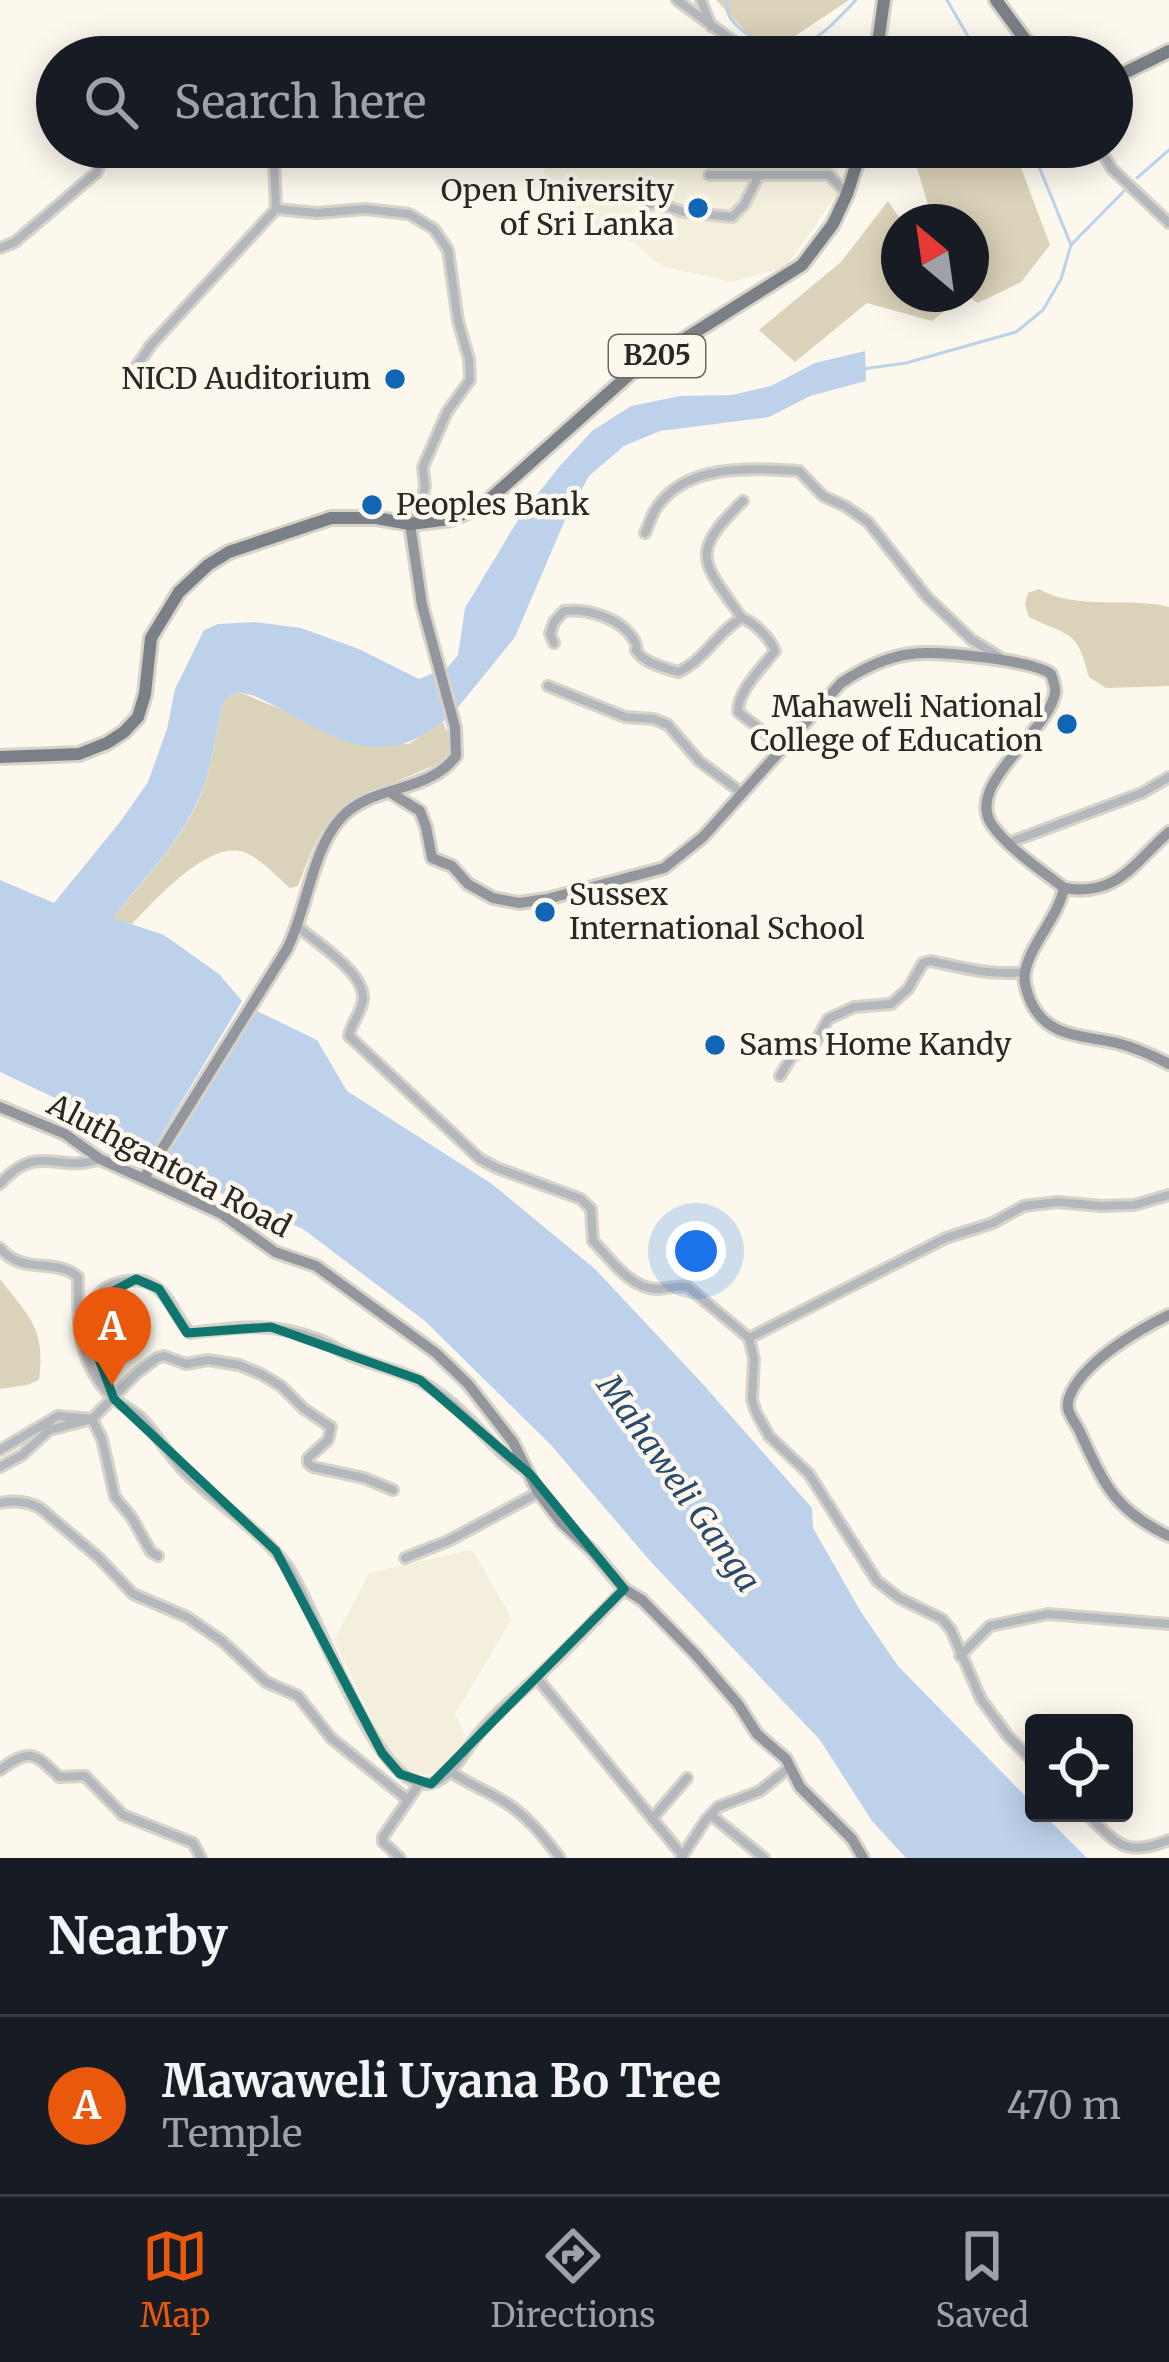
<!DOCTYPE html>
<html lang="en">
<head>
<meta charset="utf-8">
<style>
  :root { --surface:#171b24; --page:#242831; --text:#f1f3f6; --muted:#9ea1a6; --line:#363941; --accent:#ea580c }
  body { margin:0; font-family:Merriweather,serif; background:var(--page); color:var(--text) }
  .controls { position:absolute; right:36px; bottom:36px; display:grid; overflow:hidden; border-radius:12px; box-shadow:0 6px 30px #0003 }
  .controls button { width:108px; height:108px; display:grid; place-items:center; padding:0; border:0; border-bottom:3px solid var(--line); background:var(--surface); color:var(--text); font:60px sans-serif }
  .compass { position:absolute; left:881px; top:204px; width:108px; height:108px; border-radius:50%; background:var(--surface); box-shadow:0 6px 30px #0003; rotate:331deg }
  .you { position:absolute; left:696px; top:1251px; width:42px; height:42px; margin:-30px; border:9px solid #fff; border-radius:50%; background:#1a73e8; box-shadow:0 0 0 18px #1a73e833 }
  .badge { display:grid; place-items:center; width:78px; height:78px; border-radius:50%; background:var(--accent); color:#fff; font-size:39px; font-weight:700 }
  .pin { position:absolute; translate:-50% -99px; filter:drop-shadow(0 3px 6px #0008) }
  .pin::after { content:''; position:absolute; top:63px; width:42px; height:36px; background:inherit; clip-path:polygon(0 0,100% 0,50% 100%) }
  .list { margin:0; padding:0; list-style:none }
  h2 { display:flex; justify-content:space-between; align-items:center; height:156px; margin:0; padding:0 48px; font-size:51px }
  h2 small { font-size:39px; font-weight:400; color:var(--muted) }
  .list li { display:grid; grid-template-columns:78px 1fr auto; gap:36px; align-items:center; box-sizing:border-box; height:180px; padding:0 48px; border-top:3px solid var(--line) }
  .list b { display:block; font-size:45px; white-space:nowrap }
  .list p { margin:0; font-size:39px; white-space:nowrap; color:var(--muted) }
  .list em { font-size:39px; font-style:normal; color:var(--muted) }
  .icon { flex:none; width:66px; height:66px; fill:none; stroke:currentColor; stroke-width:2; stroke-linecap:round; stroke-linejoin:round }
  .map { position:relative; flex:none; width:1169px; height:1858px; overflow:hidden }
  .search { position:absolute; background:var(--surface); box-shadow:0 6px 30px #0003; left:36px; right:36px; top:36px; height:132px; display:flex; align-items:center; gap:30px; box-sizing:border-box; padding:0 42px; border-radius:66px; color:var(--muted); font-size:45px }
  .sheet { height:336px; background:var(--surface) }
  nav { display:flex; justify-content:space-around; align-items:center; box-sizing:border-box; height:168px; border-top:3px solid var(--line); background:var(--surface); font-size:33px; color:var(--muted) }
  nav a { display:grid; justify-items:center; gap:6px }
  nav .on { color:var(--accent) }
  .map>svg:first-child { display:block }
  .built { fill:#f4efdd }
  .green { fill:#dbd3b9 }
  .water { fill:#bdd2ea }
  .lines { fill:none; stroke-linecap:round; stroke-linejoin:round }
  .stream { stroke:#bdd2ea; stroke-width:3 }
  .street-casing { stroke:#d6d3ca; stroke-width:14 }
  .secondary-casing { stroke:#d6d3ca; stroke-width:16 }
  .primary-casing { stroke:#d6d3ca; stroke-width:18 }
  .street { stroke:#b4b7bb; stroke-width:8 }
  .secondary { stroke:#93979d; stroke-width:10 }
  .primary { stroke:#7b8087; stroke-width:12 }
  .marked { fill:none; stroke:#0f766e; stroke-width:9; stroke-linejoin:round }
  .poi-dot { fill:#1066b4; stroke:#fcf8ee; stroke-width:4.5 }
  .labels { text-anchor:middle; stroke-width:9; stroke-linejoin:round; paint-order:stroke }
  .shield { fill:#fcf8ee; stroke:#696661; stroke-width:3 }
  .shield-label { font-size:27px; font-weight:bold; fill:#2a2824 }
  .poi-label { font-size:30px; fill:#2a2824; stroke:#fcf8ee; text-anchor:end }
  .street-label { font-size:30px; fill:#2a2824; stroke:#fcf8ee }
  .water-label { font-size:33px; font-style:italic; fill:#2a4a6d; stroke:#fcf8ee }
</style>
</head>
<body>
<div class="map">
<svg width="1169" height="1858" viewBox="0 0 1169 1858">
  <rect width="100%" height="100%" fill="#fcf8ee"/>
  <!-- built -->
  <g class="built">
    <polygon points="698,36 731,57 609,57 618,49"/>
    <polygon points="546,147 844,147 839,165 837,194 786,267 732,282 661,266 633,242 598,235 590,222 544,192"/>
    <polygon points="470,1550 475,1554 512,1619 455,1714 466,1736 446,1771 440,1774 415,1775 388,1753 383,1744 334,1640 369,1573"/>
  </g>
  <!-- green -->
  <g class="green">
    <polygon points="716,0 849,0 789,40 750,36"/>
    <polygon points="911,147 993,147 1020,165 1050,245 1021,282 978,303 965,294 971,294 971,222 933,222"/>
    <polygon points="888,201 902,222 899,222 899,294 951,294 956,302 932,321 867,303 795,362 759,330 841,262"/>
    <path d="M 1039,589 C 1077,611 1128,596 1169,607 L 1169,686 L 1106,688 L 1089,677 C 1077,629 1070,637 1029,617 L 1025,605 L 1028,593 Z"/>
    <path d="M 239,692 L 283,710 L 337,738 L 409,744 L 443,722 C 449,737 453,745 446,760 C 409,778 344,796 321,832 C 312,848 305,868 298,886 L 290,888 C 277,877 260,858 244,852 C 208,840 154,901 132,924 L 112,919 C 141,883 176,847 196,806 C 211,775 215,739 222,706 L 228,697 Z"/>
    <path d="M 0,1279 C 29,1317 46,1328 39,1380 L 27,1385 L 0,1389 Z"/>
  </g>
  <!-- water -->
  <g class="water">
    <path d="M 865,351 L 866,381 L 810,396 L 769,417 L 660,431 L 624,446 L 589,476 L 565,520 L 515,637 L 455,711 C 379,782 331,733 255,696 L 239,692 L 228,697 L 222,706 C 215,739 211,775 196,805 C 176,847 141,882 113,918 L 164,935 L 219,974 L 242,1001 L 147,1159 L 53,1097 L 0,1072 L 0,880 L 54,903 L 120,822 L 148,782 L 167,729 L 175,689 L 204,630 L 218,624 L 255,622 L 301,628 L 359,649 L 419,679 L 448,667 L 458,655 L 465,608 L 521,515 L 559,467 L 592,431 L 631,406 L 680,396 L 732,395 L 771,386 L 815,363 Z"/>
    <polygon points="255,1010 317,1040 347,1091 492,1184 595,1269 701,1382 812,1508 813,1528 861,1612 898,1666 1034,1805 1034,1813 1042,1813 1087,1858 906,1858 872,1821 820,1740 651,1562 551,1445 425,1321 303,1229 159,1166"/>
  </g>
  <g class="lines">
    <!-- stream -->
    <g class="stream">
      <path d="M 727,0 C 725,14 732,22 743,31 C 792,69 821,37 856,0"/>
      <polyline points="947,0 980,57"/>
      <polyline points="1137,178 1169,150"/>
      <polyline points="1071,245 1124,191"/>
      <polyline points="863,369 906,363 1016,332 1043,310 1061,279 1071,245 1031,147"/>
    </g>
    <defs>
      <g id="street">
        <polyline points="677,0 755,57"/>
        <polyline points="701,0 711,26"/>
        <polyline points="1099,147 1112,169 1169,223"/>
        <polyline points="709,175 829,175 846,193"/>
        <polyline points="649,205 656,203 684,212 732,217 744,205 759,175"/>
        <polyline points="276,209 317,213 365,209 409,214 434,229 448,250 458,321 469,359 470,380 447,412 423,467 425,486 422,502 411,523"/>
        <polyline points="0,248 15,242 96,173 99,167 97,147"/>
        <polyline points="129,377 151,345 276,209 274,160 279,147"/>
        <path d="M 645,533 C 649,525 652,514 657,507 C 687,463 752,468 799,471 L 823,496 L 845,506 L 868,522 L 927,597 L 972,640 L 1001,658"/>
        <path d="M 742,618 C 701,560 689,554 743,501"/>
        <path d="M 554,643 L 550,634 L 554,622 L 564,611 C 587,608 621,618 634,640 C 642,655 629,644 642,657 C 651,665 666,668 678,672 C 704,661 717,632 742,618 C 755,623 770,638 775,651 C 761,669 738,690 738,712 L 784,748"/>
        <polyline points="548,686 625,717 654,719 668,725 699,761 742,793"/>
        <polyline points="1008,843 1142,793 1169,777"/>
        <path d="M 298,927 C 317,943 365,973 363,999 C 362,1012 351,1023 349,1036 L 480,1159 L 497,1168 L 581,1199 L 591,1209 L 593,1241 C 610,1258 630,1289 657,1289 C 668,1289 676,1285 688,1287 L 749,1338 L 754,1359 L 752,1400 L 756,1412 L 769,1436 L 809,1474 L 877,1581 L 899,1598 L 942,1619 L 951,1630 L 981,1699 L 1008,1736 L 1034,1762"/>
        <path d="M 780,1076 L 792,1056 L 813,1047 L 828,1019 L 854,1007 L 891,1004 L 908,989 L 923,963 L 931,961 C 963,968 992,976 1025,972"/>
        <path d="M 0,1184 C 37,1141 58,1174 100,1159"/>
        <path d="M 0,1248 C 23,1276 55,1257 78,1277 C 77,1319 78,1364 111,1396 C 119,1404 131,1409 140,1417 C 157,1434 169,1456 186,1473 C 218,1505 260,1529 287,1566 C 316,1607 372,1781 424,1784 C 446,1785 460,1759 471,1744 C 489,1719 511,1701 534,1680 C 566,1651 595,1620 624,1589"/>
        <polyline points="749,1338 946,1238 993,1223 1024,1206 1058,1202 1101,1206 1134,1205 1169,1195"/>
        <path d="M 108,1387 C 95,1355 70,1293 121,1282 C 134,1279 145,1279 157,1288 C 171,1298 177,1320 190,1333 C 241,1327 270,1321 320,1340 C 332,1345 342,1353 354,1357 C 387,1370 410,1371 440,1394 C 471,1416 492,1449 524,1470"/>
        <polyline points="0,1450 58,1416 92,1419 102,1439 115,1497 132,1518 151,1552 158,1556"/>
        <polyline points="0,1467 22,1455 49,1430 92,1419 137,1373 157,1358 164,1356 186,1364 208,1360 239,1365 261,1374 281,1386 304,1409 331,1427 328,1440 308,1458 308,1463 313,1467 364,1478 393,1490"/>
        <path d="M 0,1503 C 14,1500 27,1501 40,1508 L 99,1558 L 133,1594 L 187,1617 L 222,1641 L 266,1682 L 298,1696 L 331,1738 L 408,1800"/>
        <polyline points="405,1558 448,1541 538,1493"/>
        <polyline points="960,1656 990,1626 1048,1614 1169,1624"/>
        <polyline points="537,1678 683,1856"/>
        <path d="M 0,1770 C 29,1748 35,1753 59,1777 L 85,1776 L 123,1815 L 193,1843 L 201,1858"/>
        <path d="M 451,1772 C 468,1784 486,1790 503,1801 C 528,1816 543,1836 560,1858"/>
        <path d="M 1086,1813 C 1117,1844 1125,1858 1169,1840"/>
        <polyline points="711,1815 764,1858"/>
        <polyline points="652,1819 687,1778"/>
        <polyline points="400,1858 383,1842 383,1837 419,1784"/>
        <polyline points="681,1858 705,1821 718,1807 760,1791 790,1767"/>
      </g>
      <g id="secondary">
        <path d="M 391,793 L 420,811 L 426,827 L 432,858 L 452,866 L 468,884 L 493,898 L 519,903 L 547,899 L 664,868 L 703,837 L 841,683 C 862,669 886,657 911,654 C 937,650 1031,660 1051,674 C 1053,680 1056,687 1055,693 C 1049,732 964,784 992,825 C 1010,850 1040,869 1064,888"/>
        <path d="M 1064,888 C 1057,920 1029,945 1025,973 C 1023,982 1027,992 1030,1000 C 1046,1038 1082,1035 1117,1043 C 1136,1048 1152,1055 1169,1064"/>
        <path d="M 1064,888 C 1117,897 1133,864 1169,832"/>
        <polyline points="0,1107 65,1134 100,1159 222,1214 275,1252 316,1266 436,1353 468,1384 513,1442 538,1492 561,1522 593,1552 624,1589 642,1600 696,1655 738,1704 757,1734 786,1759 800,1787 852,1839 863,1858"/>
        <path d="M 144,1178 L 287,949 C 307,910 312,849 341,818 C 371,784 428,794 456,756 L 455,727 L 422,605 L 410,524"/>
        <path d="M 1169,1315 C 1138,1330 1081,1363 1069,1398 C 1064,1411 1075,1421 1080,1432 C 1104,1484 1114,1510 1169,1536"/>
      </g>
      <g id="primary">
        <polyline points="996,0 1038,57"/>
        <polyline points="876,57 884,0"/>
        <polyline points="1112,79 1169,51"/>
        <polyline points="0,757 79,754 107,743 124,732 138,717 145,694 151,638 179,592 208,565 229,552 331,518 376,518 410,524 451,519 482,506 632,372 802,265 833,224 847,194 862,147"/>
      </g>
    </defs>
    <!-- street casing -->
    <use href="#street" class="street-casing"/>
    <!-- secondary casing -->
    <use href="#secondary" class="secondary-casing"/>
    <!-- primary casing -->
    <use href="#primary" class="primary-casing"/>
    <!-- street -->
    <use href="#street" class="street"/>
    <!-- secondary -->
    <use href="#secondary" class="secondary"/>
    <!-- primary -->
    <use href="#primary" class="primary"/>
  </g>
  <!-- marked area -->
  <path class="marked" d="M 136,1279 L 159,1289 L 187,1333 L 271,1327 L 420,1380 L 531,1475 L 624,1589 L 431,1784 L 400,1774 L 382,1753 L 276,1551 L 114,1399 L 89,1332 L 93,1302 Z"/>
  <!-- markers -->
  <g class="poi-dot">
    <circle cx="698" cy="208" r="12"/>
    <circle cx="395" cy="379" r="12"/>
    <circle cx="372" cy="505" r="12"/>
    <circle cx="1067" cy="724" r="12"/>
    <circle cx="545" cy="912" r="12"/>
    <circle cx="715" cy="1045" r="12"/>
  </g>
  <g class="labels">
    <!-- shield labels -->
    <rect class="shield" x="609" y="335" width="96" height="42" rx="9"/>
    <g class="shield-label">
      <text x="657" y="365">B205</text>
    </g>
    <!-- poi labels -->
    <g class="poi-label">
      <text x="674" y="201">Open University<tspan x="674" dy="34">of Sri Lanka</tspan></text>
      <text x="371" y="389">NICD Auditorium</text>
      <text x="396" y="515" text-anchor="start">Peoples Bank</text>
      <text x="1043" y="717">Mahaweli National<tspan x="1043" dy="34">College of Education</tspan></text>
      <text x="569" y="905" text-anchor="start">Sussex<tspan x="569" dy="34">International School</tspan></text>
      <text x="739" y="1055" text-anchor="start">Sams Home Kandy</text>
    </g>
    <!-- street labels -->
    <g class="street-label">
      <text transform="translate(169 1166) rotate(28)" y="10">Aluthgantota Road</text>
    </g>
    <!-- water labels -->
    <g class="water-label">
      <text transform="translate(679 1483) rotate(55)" y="12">Mahaweli Ganga</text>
    </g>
  </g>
</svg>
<div class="controls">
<button><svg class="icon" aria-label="locate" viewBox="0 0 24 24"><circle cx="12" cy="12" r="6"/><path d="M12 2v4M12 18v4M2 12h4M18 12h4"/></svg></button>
</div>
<svg class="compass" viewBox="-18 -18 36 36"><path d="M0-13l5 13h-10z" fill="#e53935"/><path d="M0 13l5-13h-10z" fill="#9ea1a6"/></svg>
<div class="you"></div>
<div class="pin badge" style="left:112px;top:1386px">A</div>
<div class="search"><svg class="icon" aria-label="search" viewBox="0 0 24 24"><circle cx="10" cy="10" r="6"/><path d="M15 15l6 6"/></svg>Search here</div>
</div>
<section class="sheet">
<h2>Nearby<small></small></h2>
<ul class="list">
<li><span class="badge">A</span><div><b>Mawaweli Uyana Bo Tree</b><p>Temple</p></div><em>470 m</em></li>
</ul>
</section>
<nav>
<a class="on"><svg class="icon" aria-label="map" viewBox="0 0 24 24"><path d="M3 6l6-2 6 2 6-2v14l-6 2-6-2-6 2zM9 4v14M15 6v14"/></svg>Map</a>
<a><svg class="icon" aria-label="directions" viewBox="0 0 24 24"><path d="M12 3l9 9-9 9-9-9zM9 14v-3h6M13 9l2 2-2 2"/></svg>Directions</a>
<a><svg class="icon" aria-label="saved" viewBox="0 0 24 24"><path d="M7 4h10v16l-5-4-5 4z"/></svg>Saved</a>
</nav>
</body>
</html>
